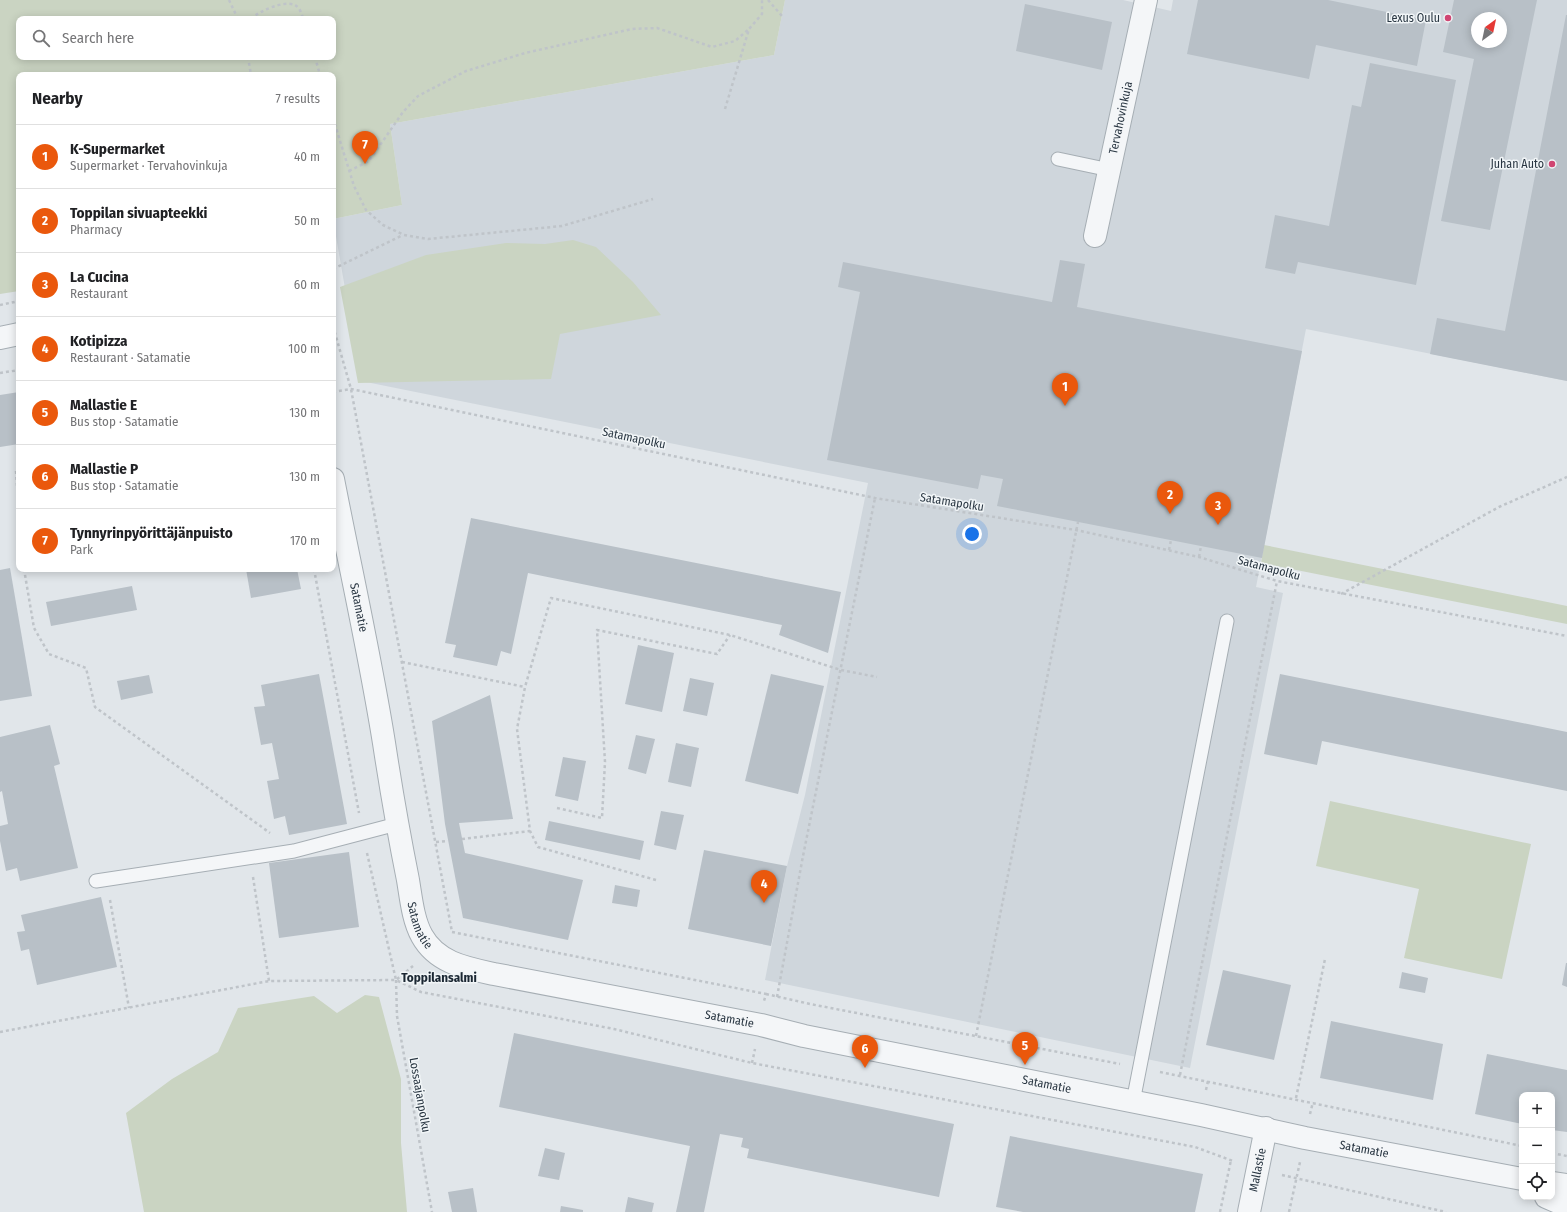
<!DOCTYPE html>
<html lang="en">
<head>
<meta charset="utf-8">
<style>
  :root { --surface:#fff; --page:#f2f2f2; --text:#202124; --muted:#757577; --line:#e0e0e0; --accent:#ea580c }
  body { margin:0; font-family:"Fira Sans Condensed",sans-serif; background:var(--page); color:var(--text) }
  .controls { position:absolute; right:12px; bottom:12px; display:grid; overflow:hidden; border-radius:8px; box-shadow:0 2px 10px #0003 }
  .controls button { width:36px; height:36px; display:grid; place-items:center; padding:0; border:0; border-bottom:1px solid var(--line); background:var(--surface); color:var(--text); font:20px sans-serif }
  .compass { position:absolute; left:1471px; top:12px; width:36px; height:36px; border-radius:50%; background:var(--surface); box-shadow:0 2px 10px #0003; rotate:33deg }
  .you { position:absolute; left:972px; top:534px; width:14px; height:14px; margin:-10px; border:3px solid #fff; border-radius:50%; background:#1a73e8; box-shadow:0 0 0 6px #1a73e833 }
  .badge { display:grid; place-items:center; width:26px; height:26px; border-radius:50%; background:var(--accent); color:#fff; font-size:13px; font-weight:700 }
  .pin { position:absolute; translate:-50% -33px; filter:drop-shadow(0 1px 2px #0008) }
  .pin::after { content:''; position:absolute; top:21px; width:14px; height:12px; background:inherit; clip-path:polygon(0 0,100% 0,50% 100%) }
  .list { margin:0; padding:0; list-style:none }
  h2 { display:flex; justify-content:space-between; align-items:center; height:52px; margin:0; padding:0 16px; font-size:17px }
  h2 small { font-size:13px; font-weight:400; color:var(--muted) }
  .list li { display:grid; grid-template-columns:26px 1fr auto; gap:12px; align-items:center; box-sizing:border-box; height:64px; padding:0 16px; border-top:1px solid var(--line) }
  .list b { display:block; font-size:15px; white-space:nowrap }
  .list p { margin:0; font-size:13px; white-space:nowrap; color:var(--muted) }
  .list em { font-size:13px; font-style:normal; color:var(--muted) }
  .icon { flex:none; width:22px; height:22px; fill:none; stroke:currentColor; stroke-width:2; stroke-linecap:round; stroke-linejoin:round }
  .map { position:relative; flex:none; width:1567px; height:1212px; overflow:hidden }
  .search { position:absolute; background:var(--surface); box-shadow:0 2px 10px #0003; left:16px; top:16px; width:320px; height:44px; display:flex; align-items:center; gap:10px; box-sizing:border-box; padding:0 14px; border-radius:8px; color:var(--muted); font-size:15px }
  .panel { position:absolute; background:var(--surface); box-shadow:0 2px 10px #0003; left:16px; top:72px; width:320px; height:500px; border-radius:8px }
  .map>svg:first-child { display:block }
  .built { fill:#cfd6dc; fill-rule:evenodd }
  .green { fill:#cad4c2; fill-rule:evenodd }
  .building { fill:#b8c0c7; fill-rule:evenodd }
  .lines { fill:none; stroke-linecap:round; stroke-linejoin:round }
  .lane-casing { stroke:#a6aeb4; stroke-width:15 }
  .street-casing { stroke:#a6aeb4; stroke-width:24 }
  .path { stroke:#bfc4c9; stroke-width:2.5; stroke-dasharray:3 3; stroke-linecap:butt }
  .lane { stroke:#f4f6f8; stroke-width:13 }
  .street { stroke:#f4f6f8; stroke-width:22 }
  .poi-dot { fill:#d04572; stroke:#f1f5f7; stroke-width:1.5 }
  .labels { text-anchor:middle; stroke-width:3; stroke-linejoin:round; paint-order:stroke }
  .poi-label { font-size:12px; fill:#293642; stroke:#f1f5f7; text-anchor:end }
  .street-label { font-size:12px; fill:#293642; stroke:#f1f5f7 }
  .neighbourhood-label { font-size:13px; font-weight:bold; fill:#1b2733; stroke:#f1f5f7 }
</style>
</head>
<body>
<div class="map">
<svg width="1567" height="1212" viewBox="0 0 1567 1212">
  <rect width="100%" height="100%" fill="#e1e6ea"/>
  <!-- built -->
  <path class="built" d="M 785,0 L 1123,0 L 1171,11 L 1173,0 L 1567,0 L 1567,381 L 1306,329 L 1256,587 L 1283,593 L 1190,1068 L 765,980 L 787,866 L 805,795 L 868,483 L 361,381 L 333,219 L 402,205 L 390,124 L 774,55 ZM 1477,18 L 1501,18 L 1501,42 L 1477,42 Z"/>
  <!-- green -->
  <g class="green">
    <path d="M 0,0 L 785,0 L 774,55 L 390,124 L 402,205 L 333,219 L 333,75 L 19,75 L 19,291 L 0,294 ZM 19,19 L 333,19 L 333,57 L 19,57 Z"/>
    <polygon points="573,240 596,247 633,282 661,315 560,334 551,379 358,383 340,287 426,255 506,243 545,244"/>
    <polygon points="1264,545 1567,606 1567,624 1261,563"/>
    <polygon points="1330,801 1531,844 1502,979 1404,958 1419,889 1316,866"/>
    <polygon points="365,995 379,997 401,1079 401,1143 407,1212 144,1212 126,1113 172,1079 218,1052 238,1008 314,996 337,1013"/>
  </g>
  <!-- building -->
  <g class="building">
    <polygon points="1198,0 1328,0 1426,20 1417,66 1316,45 1309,79 1187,54"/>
    <path d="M 1454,0 L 1537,0 L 1490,230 L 1441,221 L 1474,59 L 1443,52 ZM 1477,18 L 1501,18 L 1501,42 L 1477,42 Z"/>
    <polygon points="1025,4 1112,22 1102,70 1016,51"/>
    <polygon points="1566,15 1567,15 1567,381 1430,354 1437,318 1505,331"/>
    <polygon points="1370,63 1456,80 1416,285 1298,262 1295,274 1265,268 1275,215 1329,226 1352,105 1361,107"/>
    <polygon points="1060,260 1085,264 1077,307 1302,351 1262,558 997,506 1003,479 981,475 978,489 827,460 860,292 838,287 843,262 1052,302"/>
    <polygon points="19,392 19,444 0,447 0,395"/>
    <polygon points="471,518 841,592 828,653 779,635 782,625 528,573 511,654 501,651 497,666 453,657 456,645 445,643"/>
    <polygon points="10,568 32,696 0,701 0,570"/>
    <polygon points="246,569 297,569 301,589 251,598"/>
    <polygon points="132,586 137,610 51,626 46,602"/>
    <polygon points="638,645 674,653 662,712 625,704"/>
    <polygon points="319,674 347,824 289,835 285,816 274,819 267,781 279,779 272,743 261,745 254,707 265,706 261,685"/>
    <polygon points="771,674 824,686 798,794 745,781"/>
    <polygon points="1280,674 1567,732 1567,791 1322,741 1317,765 1264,754"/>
    <polygon points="149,675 153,693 121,700 117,681"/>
    <polygon points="690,678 714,683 707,716 683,711"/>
    <polygon points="490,695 513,819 459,823 465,853 583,880 568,940 463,918 445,824 432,721"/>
    <polygon points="50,725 60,764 54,766 78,868 20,881 17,868 6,871 0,841 0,826 8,824 2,791 0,792 0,737"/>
    <polygon points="636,735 655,739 646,774 628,769"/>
    <polygon points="676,743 699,748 691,787 668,782"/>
    <polygon points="563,757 586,761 578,801 555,796"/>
    <polygon points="661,811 684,815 676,850 654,845"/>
    <polygon points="549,821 644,841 640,860 545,840"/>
    <polygon points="704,850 787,866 771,946 688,929"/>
    <polygon points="349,852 359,927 279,938 269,863"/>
    <polygon points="615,885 640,890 637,907 612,903"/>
    <polygon points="101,897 117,967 37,985 29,949 21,951 17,932 25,931 21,915"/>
    <polygon points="1566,963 1567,963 1567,987 1562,985"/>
    <polygon points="1223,970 1291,985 1274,1060 1206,1045"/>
    <polygon points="1402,972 1428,978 1425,993 1399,988"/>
    <polygon points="1331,1021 1443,1044 1433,1100 1320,1078"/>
    <polygon points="514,1033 954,1124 939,1197 747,1158 749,1149 741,1147 743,1138 720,1134 704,1212 676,1212 690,1146 499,1107"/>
    <polygon points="1487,1054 1567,1070 1567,1132 1552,1130 1552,1095 1522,1095 1522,1124 1475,1114"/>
    <polygon points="1010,1136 1203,1174 1195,1212 1023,1212 996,1207"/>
    <polygon points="545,1148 565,1153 559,1180 538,1176"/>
    <polygon points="473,1188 477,1212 452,1212 448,1192"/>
    <polygon points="628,1197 654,1203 652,1212 625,1212"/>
    <polygon points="561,1206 583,1210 583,1212 560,1212"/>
  </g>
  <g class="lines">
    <defs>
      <g id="lane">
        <polyline points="1058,159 1110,170"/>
        <polyline points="96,881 294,851 397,824"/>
        <polyline points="1133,1102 1227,621"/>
      </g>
      <g id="street">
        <path id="s1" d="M 1095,236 L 1146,0"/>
        <polyline points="0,338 19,334"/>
        <path id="s2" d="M 333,479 C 350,567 370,655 384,743 C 391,789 399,835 408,880 C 411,898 413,920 422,936 C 437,963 466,968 494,974 L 761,1025 L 804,1036 L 1201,1115 L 1305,1138 L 1522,1179"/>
        <polyline points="1552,1183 1567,1185"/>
        <polyline points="1546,1197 1567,1206"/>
        <path id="s3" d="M 1249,1212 L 1266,1128"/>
      </g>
    </defs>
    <!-- lane casing -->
    <use href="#lane" class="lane-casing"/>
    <!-- street casing -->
    <use href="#street" class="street-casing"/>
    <!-- path -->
    <g class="path">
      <polyline points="229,0 238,19"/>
      <polyline points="768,0 782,16"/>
      <path d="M 251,19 C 259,11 284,0 295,5 C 300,8 302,14 303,19"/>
      <polyline points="248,57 251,75"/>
      <polyline points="315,57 320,75"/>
      <polyline points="725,109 749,29 762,14 762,0"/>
      <polyline points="333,118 354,186 366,210 383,225 404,235 428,239 562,226 653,199"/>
      <polyline points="349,171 369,161 403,112 418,96 466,71 525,53 632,29 657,28 712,47 735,41 749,29"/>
      <polyline points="333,269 403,235"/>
      <polyline points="0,305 19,301"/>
      <polyline points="333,326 351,389 452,932"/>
      <polyline points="0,373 19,370"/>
      <polyline points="333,392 351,389 875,498 1076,530 1199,557 1277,581 1567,636"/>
      <polyline points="16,471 19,514"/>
      <polyline points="1169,550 1171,540"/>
      <polyline points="1199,557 1201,546"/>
      <polyline points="24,569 34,628 49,654 86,668 95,707 270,833"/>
      <polyline points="314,569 359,813"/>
      <polyline points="1341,594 1499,507 1567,477"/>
      <polyline points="402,662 525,687"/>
      <polyline points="557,808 602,818 605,762 597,630 717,654 730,635"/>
      <polyline points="462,839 530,831"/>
      <polyline points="436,842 448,841"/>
      <polyline points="367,853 396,980 421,992 614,1029 752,1063 1195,1147 1233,1161"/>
      <polyline points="253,877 269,981"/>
      <polyline points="656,880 538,847 530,831 517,729 525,687 551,598 730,635 841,670 877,677"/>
      <polyline points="110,900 129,1008"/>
      <polyline points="452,932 766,994 764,1001"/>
      <polyline points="396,980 397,1016 432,1212"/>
      <polyline points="766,994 810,1004 1120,1064"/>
      <polyline points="777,997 803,856 875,498"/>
      <polyline points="0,1032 269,981 396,980 413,966"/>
      <polyline points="976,1036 1078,522"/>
      <polyline points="752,1063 755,1049"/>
      <polyline points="1160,1072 1522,1146"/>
      <polyline points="1180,1075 1277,581"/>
      <polyline points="1206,1090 1208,1081"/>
      <polyline points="1296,1098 1325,959"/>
      <polyline points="1310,1114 1313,1102"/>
      <polyline points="1552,1153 1567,1156"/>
      <polyline points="1282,1175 1446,1212"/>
      <polyline points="1220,1212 1231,1160"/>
      <polyline points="1289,1212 1300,1162"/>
    </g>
    <!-- lane -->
    <use href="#lane" class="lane"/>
    <!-- street -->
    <use href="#street" class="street"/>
  </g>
  <!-- markers -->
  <g class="poi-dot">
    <circle cx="1448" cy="18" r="4"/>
    <circle cx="1552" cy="164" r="4"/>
  </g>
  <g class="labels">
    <!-- poi labels -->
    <g class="poi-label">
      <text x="1440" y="22">Lexus Oulu</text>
      <text x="1544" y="168">Juhan Auto</text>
    </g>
    <!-- street labels -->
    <g class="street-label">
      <text dy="4" stroke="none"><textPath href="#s1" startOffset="121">Tervahovinkuja</textPath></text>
      <text transform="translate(634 438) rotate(12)" y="4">Satamapolku</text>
      <text transform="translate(952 502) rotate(9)" y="4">Satamapolku</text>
      <text transform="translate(1269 568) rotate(15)" y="4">Satamapolku</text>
      <text dy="4" stroke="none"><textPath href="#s2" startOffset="131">Satamatie</textPath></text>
      <text dy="4" stroke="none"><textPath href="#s2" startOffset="455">Satamatie</textPath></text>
      <text dy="4" stroke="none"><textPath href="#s2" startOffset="790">Satamatie</textPath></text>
      <text dy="4" stroke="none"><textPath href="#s2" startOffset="1114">Satamatie</textPath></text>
      <text transform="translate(420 1095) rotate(80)" y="4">Lossaajanpolku</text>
      <text dy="4" stroke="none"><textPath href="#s2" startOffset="1438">Satamatie</textPath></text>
      <text dy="4" stroke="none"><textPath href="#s3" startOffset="43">Mallastie</textPath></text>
    </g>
    <!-- neighbourhood labels -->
    <g class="neighbourhood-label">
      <text x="439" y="982">Toppilansalmi</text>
    </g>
  </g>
</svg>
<div class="controls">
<button>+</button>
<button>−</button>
<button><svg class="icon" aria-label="locate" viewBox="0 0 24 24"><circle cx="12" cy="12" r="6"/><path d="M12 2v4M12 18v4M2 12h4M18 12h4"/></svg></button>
</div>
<svg class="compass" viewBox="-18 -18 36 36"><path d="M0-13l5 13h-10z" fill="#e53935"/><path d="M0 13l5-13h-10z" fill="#757577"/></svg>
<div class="you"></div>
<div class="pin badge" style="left:1065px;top:406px">1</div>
<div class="pin badge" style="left:1170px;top:514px">2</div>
<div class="pin badge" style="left:1218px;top:525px">3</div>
<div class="pin badge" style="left:764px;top:903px">4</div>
<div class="pin badge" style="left:1025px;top:1065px">5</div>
<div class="pin badge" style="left:865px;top:1068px">6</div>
<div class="pin badge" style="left:365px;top:164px">7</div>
<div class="search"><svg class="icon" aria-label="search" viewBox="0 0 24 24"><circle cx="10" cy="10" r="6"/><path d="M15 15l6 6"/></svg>Search here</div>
<section class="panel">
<h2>Nearby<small>7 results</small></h2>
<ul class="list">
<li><span class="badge">1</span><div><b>K-Supermarket</b><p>Supermarket · Tervahovinkuja</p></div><em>40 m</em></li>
<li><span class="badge">2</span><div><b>Toppilan sivuapteekki</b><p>Pharmacy</p></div><em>50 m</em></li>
<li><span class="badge">3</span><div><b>La Cucina</b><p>Restaurant</p></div><em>60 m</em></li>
<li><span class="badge">4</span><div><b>Kotipizza</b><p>Restaurant · Satamatie</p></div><em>100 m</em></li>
<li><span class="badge">5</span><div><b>Mallastie E</b><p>Bus stop · Satamatie</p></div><em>130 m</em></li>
<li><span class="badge">6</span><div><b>Mallastie P</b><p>Bus stop · Satamatie</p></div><em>130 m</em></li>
<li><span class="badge">7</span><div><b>Tynnyrinpyörittäjänpuisto</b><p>Park</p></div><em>170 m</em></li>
</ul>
</section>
</div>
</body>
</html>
